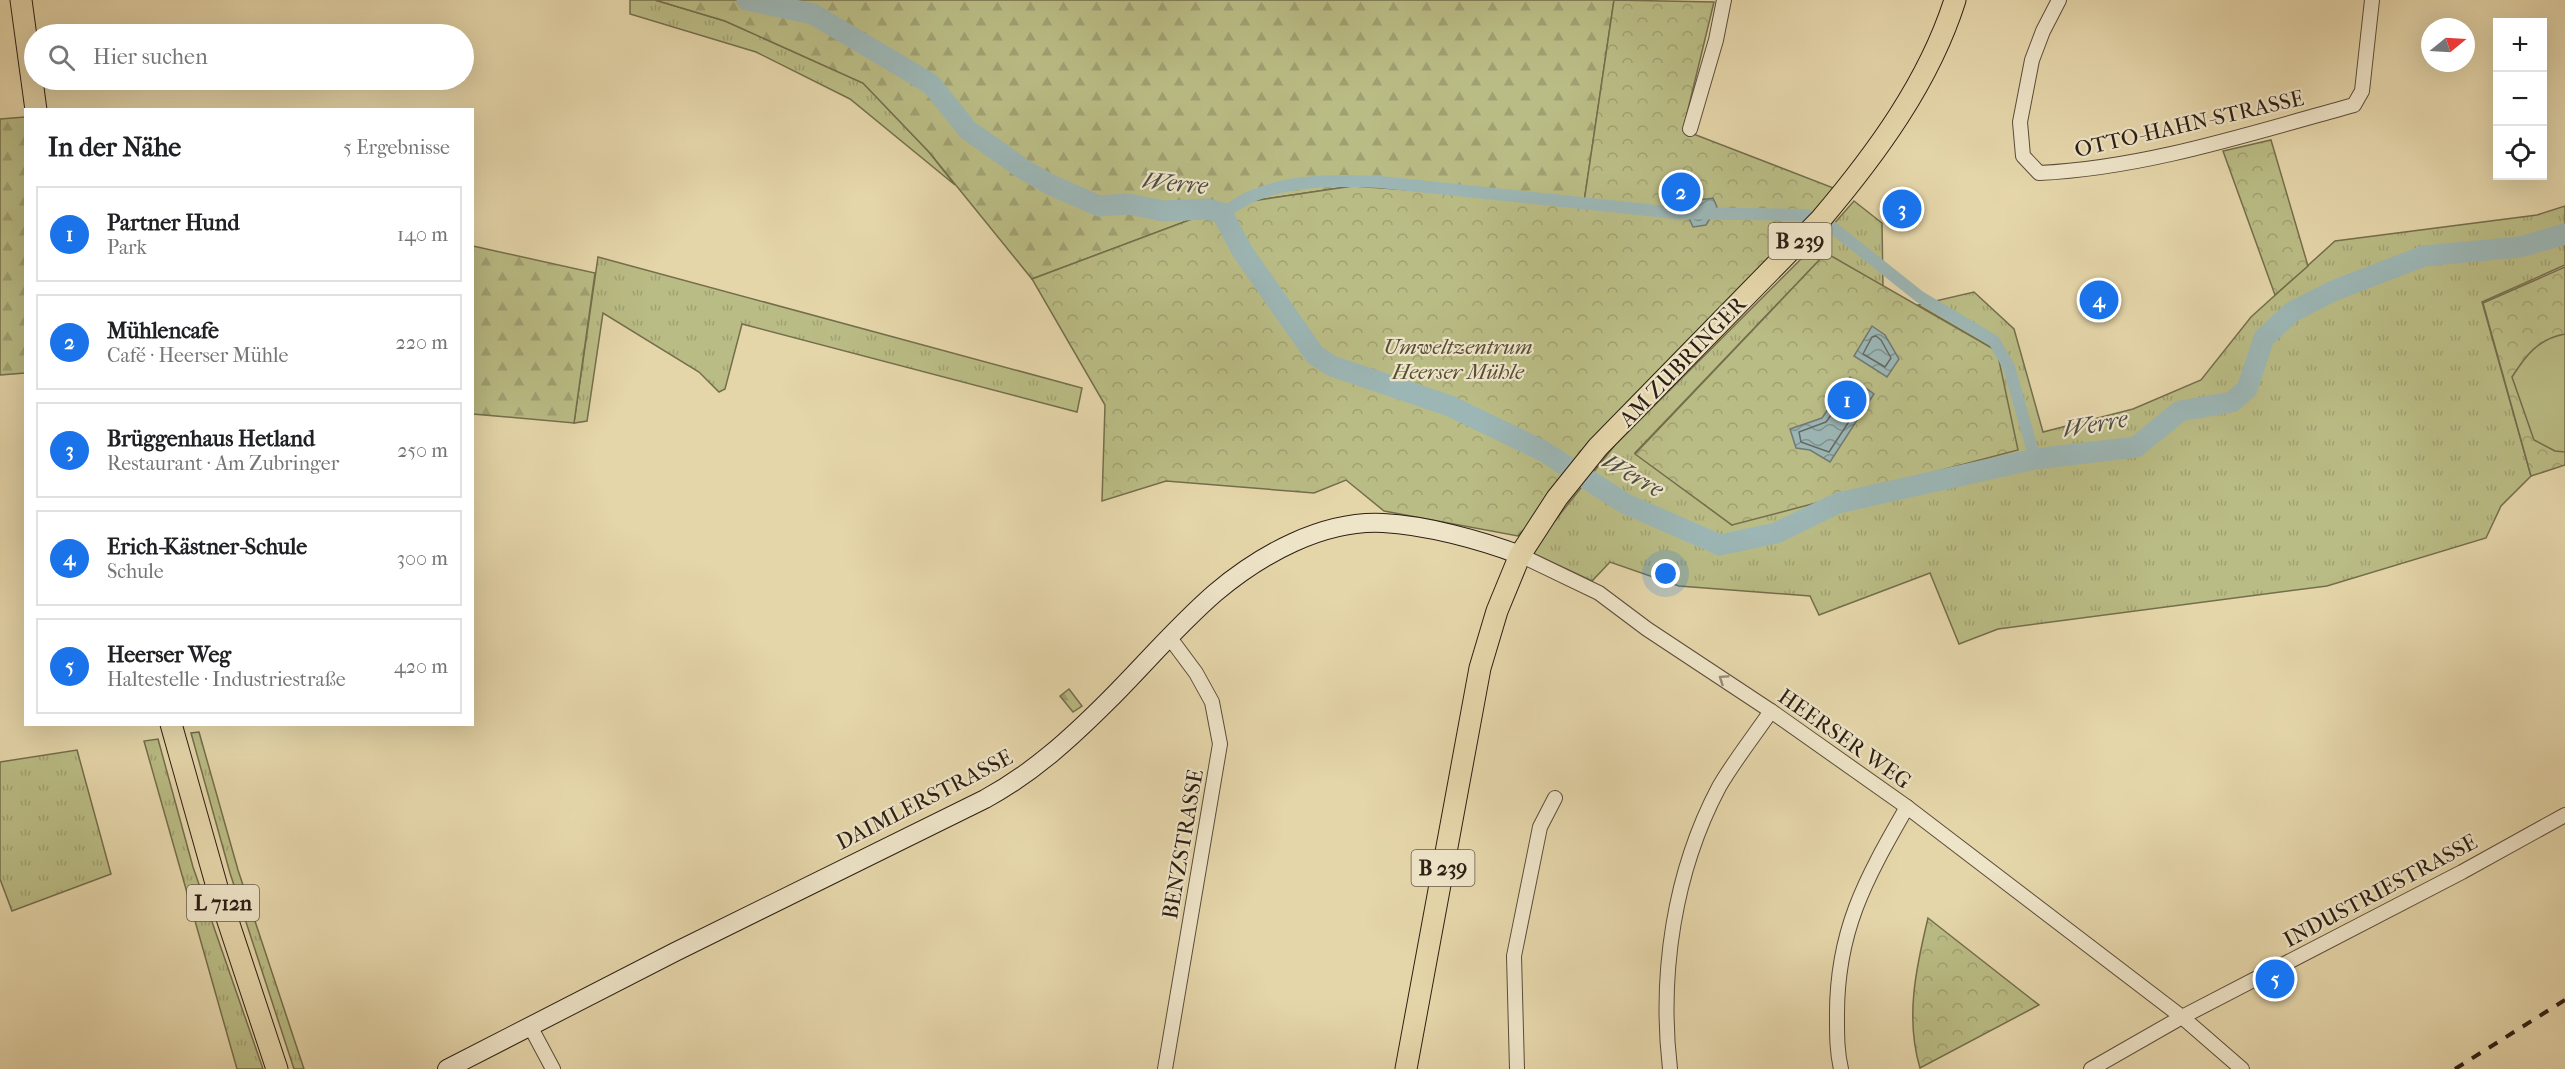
<!DOCTYPE html>
<html lang="de">
<head>
<meta charset="utf-8">
<style>
  :root { --surface:#fff; --page:#f6f6f6; --text:#202124; --muted:#757577; --line:#e0e0e0; --accent:#1a73e8 }
  body { margin:0; font-family:"IM FELL French Canon",serif; background:var(--page); color:var(--text) }
  .controls { position:absolute; right:18px; top:18px; display:grid; overflow:hidden; border-radius:0px; box-shadow:0 6px 24px #0002 }
  .controls button { width:54px; height:54px; display:grid; place-items:center; padding:0; border:0; border-bottom:2px solid var(--line); background:var(--surface); color:var(--text); font:30px sans-serif }
  .compass { position:absolute; left:2421px; top:18px; width:54px; height:54px; border-radius:50%; background:var(--surface); box-shadow:0 6px 24px #0002; rotate:72deg }
  .you { position:absolute; left:1666px; top:574px; width:21px; height:21px; margin:-15px; border:4px solid #fff; border-radius:50%; background:#1a73e8; box-shadow:0 0 0 9px #1a73e833 }
  .badge { display:grid; place-items:center; width:39px; height:39px; border-radius:50%; background:var(--accent); color:#fff; font-size:20px; font-weight:700 }
  .pin { position:absolute; translate:-50% -50%; border:3px solid #fff; box-shadow:0 2px 6px #0006 }
  .list { margin:0; padding:0; list-style:none }
  h2 { display:flex; justify-content:space-between; align-items:center; height:78px; margin:0; padding:0 24px; font-size:26px }
  h2 small { font-size:20px; font-weight:400; color:var(--muted) }
  .list li { display:grid; grid-template-columns:39px 1fr auto; gap:18px; align-items:center; box-sizing:border-box; height:96px; margin:0 12px 12px; padding:0 12px; border:2px solid var(--line); border-radius:0px }
  .list b { display:block; font-size:22px; white-space:nowrap }
  .list p { margin:0; font-size:20px; white-space:nowrap; color:var(--muted) }
  .list em { font-size:20px; font-style:normal; color:var(--muted) }
  .icon { flex:none; width:33px; height:33px; fill:none; stroke:currentColor; stroke-width:2; stroke-linecap:round; stroke-linejoin:round }
  .map { position:relative; flex:none; width:2565px; height:1069px; overflow:hidden }
  .search { position:absolute; background:var(--surface); box-shadow:0 6px 24px #0002; left:24px; top:24px; width:450px; height:66px; display:flex; align-items:center; gap:15px; box-sizing:border-box; padding:0 21px; border-radius:33px; color:var(--muted); font-size:22px }
  .panel { position:absolute; background:var(--surface); box-shadow:0 6px 24px #0002; left:24px; top:108px; width:450px; height:618px; border-radius:0px }
  .map>svg:first-child { display:block }
  .grass { fill:url(#grass-tufts); stroke:#746e4c; stroke-width:1.5 }
  .forest { fill:url(#forest-firs); stroke:#746e4c; stroke-width:1.5 }
  .park { fill:url(#park-crowns); stroke:#746e4c; stroke-width:1.5 }
  .garden { fill:#babc85; stroke:#746e4c; stroke-width:1.5 }
  .water { fill:url(#water-waves); stroke:#707a75; stroke-width:1.5 }
  .lines { fill:none; stroke-linecap:round; stroke-linejoin:round }
  .shore { stroke:#646a64; stroke-width:1.5 }
  .canal { stroke:#9cb6b5; stroke-width:12 }
  .river { stroke:#9cb6b5; stroke-width:21 }
  .street-casing { stroke:#5b4d3a; stroke-width:16 }
  .secondary-casing { stroke:#2d1f14; stroke-width:20 }
  .primary-casing { stroke:#2d1f14; stroke-width:23 }
  .street { stroke:#eee4c8; stroke-width:14 }
  .secondary { stroke:#eee4c8; stroke-width:18 }
  .primary { stroke:#e5d6aa; stroke-width:21 }
  .rail { stroke:#2d1f14; stroke-width:4; stroke-dasharray:10 10; stroke-linecap:butt }
  .oneway { stroke:#978b77 }
  .labels { text-anchor:middle; stroke-width:4.5; stroke-linejoin:round; paint-order:stroke }
  .shield { fill:#eee4c8; stroke:#675a4a; stroke-width:1.5 }
  .shield-label { font-size:21px; font-weight:bold; fill:#2d1f14 }
  .street-label { font-size:22px; fill:#2d1f14; stroke:#eee4c8 }
  .park-label { font-size:22px; font-style:italic; fill:#574e36; stroke:#eee4c8 }
  .water-label { font-size:24px; font-style:italic; fill:#4e4c44; stroke:#eee4c8 }
</style>
</head>
<body>
<div class="map">
<svg width="2565" height="1069" viewBox="0 0 2565 1069">
  <defs>
    <pattern id="grass-tufts" width="24" height="20" patternUnits="userSpaceOnUse" patternTransform="scale(1.5)"><rect width="24" height="20" fill="#babc85"/><path d="M3 7l-1-3M5 7V3M7 7l1-3M15 17l-1-3M17 17v-4M19 17l1-3" fill="none" stroke="#a0a172"/></pattern>
    <pattern id="forest-firs" width="22" height="20" patternUnits="userSpaceOnUse" patternTransform="scale(1.5)"><rect width="22" height="20" fill="#babc85"/><path d="M5 1l3.5 6h-7zM16 11l3.5 6h-7z" fill="#a0a172"/></pattern>
    <pattern id="park-crowns" width="20" height="18" patternUnits="userSpaceOnUse" patternTransform="scale(1.5)"><rect width="20" height="18" fill="#babc85"/><path d="M2 6a3 3 0 1 1 6 0M12 15a3 3 0 1 1 6 0" fill="none" stroke="#a0a172"/></pattern>
    <pattern id="water-waves" width="16" height="10" patternUnits="userSpaceOnUse" patternTransform="scale(1.5)"><rect width="16" height="10" fill="#9cb6b5"/><path d="M0 5q4-4 8 0t8 0" fill="none" stroke="#809392"/></pattern>
  </defs>
  <rect width="100%" height="100%" fill="#e5d6aa"/>
  <filter id="stains"><feTurbulence type="fractalNoise" baseFrequency=".00333" numOctaves="4"/><feColorMatrix values="0 0 0 0 .2 0 0 0 0 .09 0 0 0 0 .02 0 0 0 .5 -.17"/></filter>
  <radialGradient id="worn" r=".72"><stop offset=".6" stop-color="#630" stop-opacity="0"/><stop offset="1" stop-color="#630" stop-opacity=".3"/></radialGradient>
  <!-- grass -->
  <g class="grass">
    <polygon points="630,0 655,0 725,21 863,83 929,152 955,185 850,99 756,52 630,14"/>
    <polygon points="1854,201 1882,223 1883,287 1826,253 1635,453 1732,525 1997,351 1918,305 1974,292 2014,329 2043,432 2133,409 2201,380 2251,317 2335,241 2537,215 2565,206 2565,265 2482,302 2531,476 2501,506 2486,538 2327,586 1998,629 1959,644 1930,573 1819,615 1810,596 1679,586 1610,562 1592,581 1530,552 1615,445 1817,243"/>
    <polygon points="598,257 1082,388 1077,412 742,324 725,389 719,392 699,372 603,313 587,421 574,423"/>
    <polygon points="199,732 238,870 304,1069 294,1069 230,873 191,733"/>
    <polygon points="158,739 193,867 263,1069 237,1069 144,741"/>
    <polygon points="77,750 111,874 12,911 0,879 0,762"/>
  </g>
  <!-- forest -->
  <g class="forest">
    <polygon points="655,0 1614,0 1584,202 1353,186 1232,204 1032,279 929,152 863,83 725,21"/>
    <polygon points="25,117 25,373 0,375 0,119"/>
    <polygon points="473,246 595,273 574,423 473,414"/>
    <polygon points="1069,689 1082,706 1073,712 1060,696"/>
  </g>
  <!-- park -->
  <g class="park">
    <polygon points="1614,0 1714,2 1683,130 1836,189 1518,536 1384,511 1346,480 1314,493 1166,481 1102,501 1105,405 1032,279 1232,204 1353,186 1584,202"/>
    <polygon points="2271,140 2308,266 2275,295 2223,151"/>
    <polygon points="1826,253 1997,351 2018,450 1732,525 1635,454"/>
    <polygon points="2565,267 2565,465 2531,476 2483,303"/>
    <path d="M 1928,918 L 2039,1005 L 1920,1068 C 1905,1018 1916,968 1928,918 Z"/>
  </g>
  <!-- garden -->
  <path class="garden" d="M 2565,334 L 2565,452 L 2555,451 L 2534,440 L 2512,377 C 2526,355 2538,339 2565,334 Z"/>
  <!-- water -->
  <g class="water">
    <polygon points="1713,198 1717,207 1706,225 1693,227 1689,218 1672,217 1672,209 1690,210 1693,201"/>
    <polygon points="1872,326 1885,335 1899,359 1887,377 1854,356"/>
    <polygon points="1850,377 1874,394 1830,462 1810,450 1796,448 1790,429 1822,418"/>
  </g>
  <g class="lines">
    <!-- shore -->
    <g class="shore">
      <polygon points="1876,336 1881,340 1891,358 1885,367 1863,354 1872,337"/>
      <polygon points="1851,387 1863,394 1865,397 1829,452 1801,442 1799,432 1826,422"/>
    </g>
    <!-- canal -->
    <g class="canal">
      <path d="M 1222,213 C 1233,207 1244,199 1255,195 C 1294,179 1339,180 1380,182 L 1676,213 L 1807,215"/>
      <polyline points="1832,227 1920,297 1994,341 2009,367 2035,459"/>
    </g>
    <!-- river -->
    <polyline class="river" points="747,0 813,14 931,84 968,130 1023,169 1051,185 1099,206 1128,204 1164,211 1207,209 1222,213 1242,251 1315,355 1332,366 1450,406 1543,451 1626,504 1720,545 1776,533 1838,503 2035,459 2136,447 2180,411 2232,402 2247,389 2264,338 2292,312 2333,291 2424,256 2520,247 2565,234"/>
    <defs>
      <g id="street">
        <path d="M 2059,0 L 2043,31 L 2032,60 L 2020,122 L 2023,156 L 2039,173 C 2146,168 2251,133 2354,105 L 2362,91 L 2372,0"/>
        <polyline points="1690,129 1716,40 1724,0"/>
        <polyline points="1520,555 1599,593 1647,629 1771,711 1907,807 2182,1017 2242,1069"/>
        <polyline points="530,1026 553,1069"/>
        <polyline points="1165,1069 1220,744 1212,702 1196,673 1170,638"/>
        <polyline points="1517,1069 1514,956 1540,827 1555,798"/>
        <path d="M 1670,1069 C 1659,974 1674,872 1719,787 C 1734,761 1754,736 1771,711"/>
        <path d="M 1841,1069 C 1837,1052 1837,1036 1837,1018 C 1836,932 1865,880 1907,807"/>
        <polyline points="2091,1069 2182,1017 2462,872 2565,815"/>
      </g>
      <path id="secondary" d="M 447,1069 L 675,952 L 985,799 C 1033,773 1071,738 1109,700 C 1144,665 1177,626 1215,593 C 1260,555 1322,520 1383,523 C 1425,525 1481,540 1520,555"/>
      <g id="primary">
        <polyline points="21,0 36,110"/>
        <polyline points="171,724 219,894 277,1069"/>
        <path d="M 1406,1069 L 1480,668 L 1497,611 L 1520,555 L 1557,498 L 1598,447 L 1821,219 C 1876,154 1929,82 1955,0"/>
      </g>
    </defs>
    <!-- street casing -->
    <use href="#street" class="street-casing"/>
    <!-- secondary casing -->
    <use href="#secondary" class="secondary-casing"/>
    <!-- primary casing -->
    <use href="#primary" class="primary-casing"/>
    <!-- street -->
    <use href="#street" class="street"/>
    <!-- secondary -->
    <use href="#secondary" class="secondary"/>
    <!-- primary -->
    <use href="#primary" class="primary"/>
    <!-- rail -->
    <polyline class="rail" points="2455,1069 2565,1000"/>
  </g>
  <!-- one-way arrows -->
  <defs><path id="oneway-chevron" d="M-2-3.5L2.5 0L-2 3.5" fill="none" stroke-width="1.6" stroke-linecap="round" stroke-linejoin="round" transform="scale(1.5)"/></defs>
  <use class="oneway" href="#oneway-chevron" transform="translate(1723 679) rotate(-146)"/>
  <g class="labels">
    <!-- shield labels -->
    <g class="shield">
      <rect x="1768.5" y="223" width="63" height="36" rx="4.5"/>
      <rect x="1411.5" y="850" width="63" height="36" rx="4.5"/>
      <rect x="187" y="885" width="72" height="36" rx="4.5"/>
    </g>
    <g class="shield-label">
      <text x="1800" y="248">B 239</text>
      <text x="1443" y="875">B 239</text>
      <text x="223" y="910">L 712n</text>
    </g>
    <!-- street labels -->
    <g class="street-label">
      <text transform="translate(2189 123) rotate(-13)" y="8">OTTO-HAHN-STRASSE</text>
      <text transform="translate(1682 361) rotate(-46)" y="8">AM ZUBRINGER</text>
      <text transform="translate(1845 738) rotate(35)" y="8">HEERSER WEG</text>
      <text transform="translate(924 799) rotate(-27)" y="8">DAIMLERSTRASSE</text>
      <text transform="translate(1182 844) rotate(-80)" y="8">BENZSTRASSE</text>
      <text transform="translate(2380 890) rotate(-28)" y="8">INDUSTRIESTRASSE</text>
    </g>
    <!-- park labels -->
    <g class="park-label">
      <text x="1458" y="354">Umweltzentrum<tspan x="1458" dy="25">Heerser Mühle</tspan></text>
    </g>
    <!-- water labels -->
    <g class="water-label">
      <text transform="translate(1175 183) rotate(5)" y="8">Werre</text>
      <text transform="translate(2095 424) rotate(-10)" y="8">Werre</text>
      <text transform="translate(1633 475) rotate(29)" y="8">Werre</text>
    </g>
  </g>
  <rect width="100%" height="100%" filter="url(#stains)"/>
  <rect width="100%" height="100%" fill="url(#worn)"/>
</svg>
<div class="controls">
<button>+</button>
<button>−</button>
<button><svg class="icon" aria-label="locate" viewBox="0 0 24 24"><circle cx="12" cy="12" r="6"/><path d="M12 2v4M12 18v4M2 12h4M18 12h4"/></svg></button>
</div>
<svg class="compass" viewBox="-18 -18 36 36"><path d="M0-13l5 13h-10z" fill="#e53935"/><path d="M0 13l5-13h-10z" fill="#757577"/></svg>
<div class="you"></div>
<div class="pin badge" style="left:1847px;top:400px">1</div>
<div class="pin badge" style="left:1681px;top:192px">2</div>
<div class="pin badge" style="left:1902px;top:209px">3</div>
<div class="pin badge" style="left:2099px;top:300px">4</div>
<div class="pin badge" style="left:2275px;top:979px">5</div>
<div class="search"><svg class="icon" aria-label="search" viewBox="0 0 24 24"><circle cx="10" cy="10" r="6"/><path d="M15 15l6 6"/></svg>Hier suchen</div>
<section class="panel">
<h2>In der Nähe<small>5 Ergebnisse</small></h2>
<ul class="list">
<li><span class="badge">1</span><div><b>Partner Hund</b><p>Park</p></div><em>140 m</em></li>
<li><span class="badge">2</span><div><b>Mühlencafe</b><p>Café · Heerser Mühle</p></div><em>220 m</em></li>
<li><span class="badge">3</span><div><b>Brüggenhaus Hetland</b><p>Restaurant · Am Zubringer</p></div><em>250 m</em></li>
<li><span class="badge">4</span><div><b>Erich-Kästner-Schule</b><p>Schule</p></div><em>300 m</em></li>
<li><span class="badge">5</span><div><b>Heerser Weg</b><p>Haltestelle · Industriestraße</p></div><em>420 m</em></li>
</ul>
</section>
</div>
</body>
</html>
